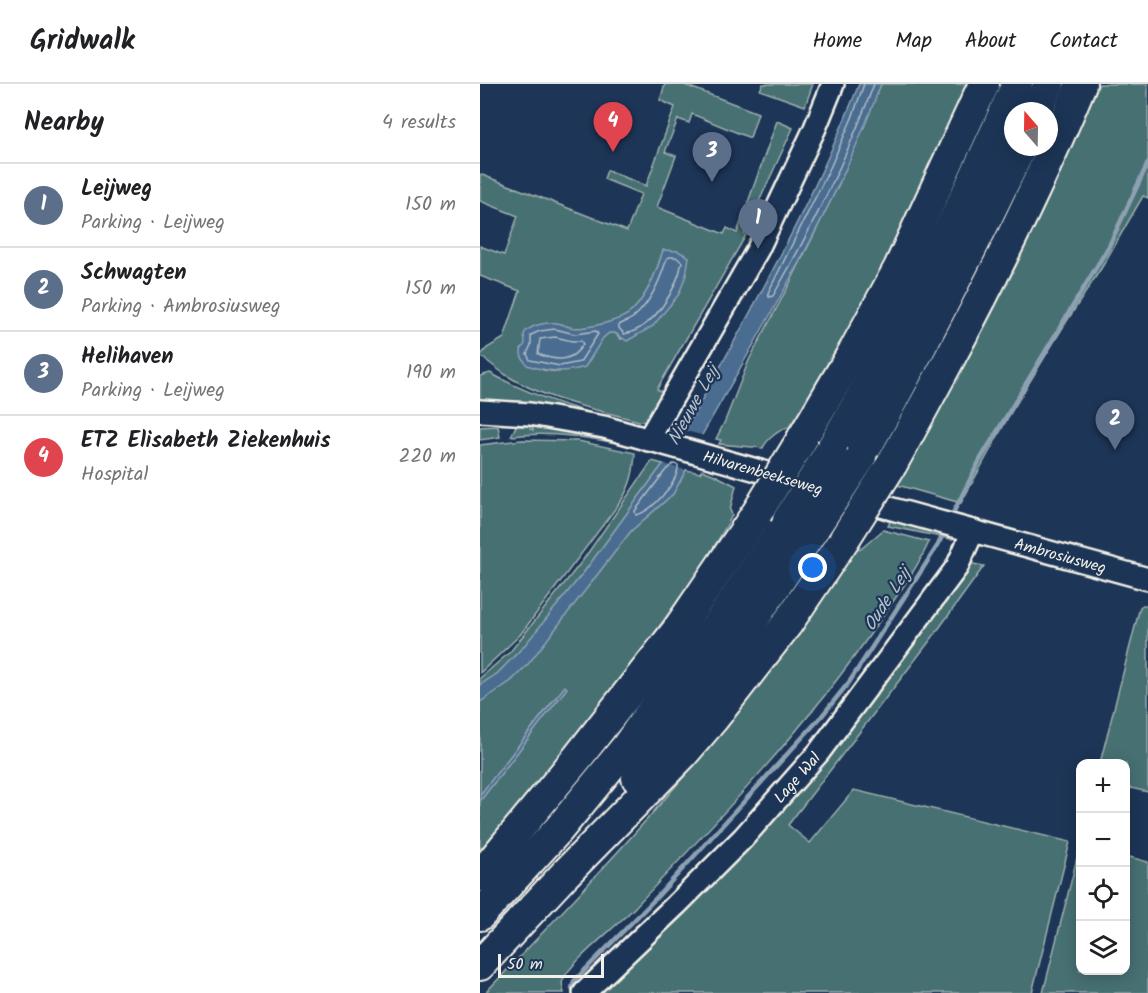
<!DOCTYPE html>
<html lang="en">
<head>
<meta charset="utf-8">
<style>
  :root { --surface:#fff; --page:#f2f2f2; --text:#202124; --muted:#757577; --line:#e0e0e0; --accent:#7c3aed }
  body { margin:0; font-family:Kalam,sans-serif; background:var(--page); color:var(--text) }
  .controls { position:absolute; right:18px; bottom:18px; display:grid; overflow:hidden; border-radius:12px; box-shadow:0 3px 15px #0003 }
  .controls button { width:54px; height:54px; display:grid; place-items:center; padding:0; border:0; border-bottom:2px solid var(--line); background:var(--surface); color:var(--text); font:30px sans-serif }
  .compass { position:absolute; left:524px; top:18px; width:54px; height:54px; border-radius:50%; background:var(--surface); box-shadow:0 3px 15px #0003; rotate:340deg }
  .scale { position:absolute; left:18px; bottom:15px; width:106px; box-sizing:border-box; padding-left:6px; border:3px solid #f4f1e8; border-top:0; font-size:16px; line-height:21px; white-space:nowrap; color:#f4f1e8; -webkit-text-stroke:4px #1d3557; paint-order:stroke }
  .you { position:absolute; left:333px; top:484px; width:21px; height:21px; margin:-15px; border:4px solid #fff; border-radius:50%; background:#1a73e8; box-shadow:0 0 0 9px #1a73e833 }
  .badge { display:grid; place-items:center; width:39px; height:39px; border-radius:50%; background:var(--accent); color:#fff; font-size:20px; font-weight:700 }
  .pin { position:absolute; translate:-50% -50px; filter:drop-shadow(0 2px 3px #0008) }
  .pin::after { content:''; position:absolute; top:32px; width:21px; height:18px; background:inherit; clip-path:polygon(0 0,100% 0,50% 100%) }
  .list { margin:0; padding:0; list-style:none }
  h2 { display:flex; justify-content:space-between; align-items:center; height:78px; margin:0; padding:0 24px; font-size:26px }
  h2 small { font-size:20px; font-weight:400; color:var(--muted) }
  .list li { display:grid; grid-template-columns:39px 1fr auto; gap:18px; align-items:center; box-sizing:border-box; height:84px; padding:0 24px; border-top:2px solid var(--line) }
  .list b { display:block; font-size:22px; white-space:nowrap }
  .list p { margin:0; font-size:20px; white-space:nowrap; color:var(--muted) }
  .list em { font-size:20px; font-style:normal; color:var(--muted) }
  .icon { flex:none; width:33px; height:33px; fill:none; stroke:currentColor; stroke-width:2; stroke-linecap:round; stroke-linejoin:round }
  .map { position:relative; flex:none; width:668px; height:909px; overflow:hidden }
  header { display:flex; align-items:center; gap:36px; box-sizing:border-box; height:84px; padding:0 30px; background:var(--surface); border-bottom:2px solid var(--line) }
  header strong { font-size:28px }
  nav { display:flex; gap:33px; margin-inline-start:auto; font-size:21px }
  main { display:flex }
  aside { flex:1; background:var(--surface) }
  .map>svg:first-child { display:block }
  .green { fill:#476f73; stroke:#9eb0ae; stroke-width:1.5; fill-rule:evenodd }
  .water { fill:#496c90; stroke:#8da1b3; stroke-width:1.5 }
  .pier { fill:#1d3557 }
  .lines { fill:none; stroke-linecap:round; stroke-linejoin:round }
  .shore { stroke:#b0bcc5; stroke-width:1.5 }
  .stream { stroke:#8da1b3; stroke-width:4.5 }
  .minor-casing { stroke:#f4f1e8; stroke-width:26 }
  .highway-casing { stroke:#f4f1e8; stroke-width:34 }
  .minor { stroke:#1d3557; stroke-width:21 }
  .highway { stroke:#1d3557; stroke-width:30 }
  .highway-bridge-casing { stroke:#f4f1e8; stroke-width:34; stroke-linecap:butt }
  .highway-bridge { stroke:#1d3557; stroke-width:30 }
  .labels { text-anchor:middle; stroke-width:4.5; stroke-linejoin:round; paint-order:stroke }
  .street-label { font-size:16px; fill:#f4f1e8; stroke:#1d3557 }
  .water-label { font-size:18px; font-style:italic; fill:#b8c2c9; stroke:#1d3557 }
</style>
</head>
<body>
<header>
<strong>Gridwalk</strong>
<nav><a>Home</a><a>Map</a><a>About</a><a>Contact</a></nav>
</header>
<main>
<aside>
<h2>Nearby<small>4 results</small></h2>
<ul class="list">
<li><span class="badge" style="background:#5c6f8a">1</span><div><b>Leijweg</b><p>Parking · Leijweg</p></div><em>150 m</em></li>
<li><span class="badge" style="background:#5c6f8a">2</span><div><b>Schwagten</b><p>Parking · Ambrosiusweg</p></div><em>150 m</em></li>
<li><span class="badge" style="background:#5c6f8a">3</span><div><b>Helihaven</b><p>Parking · Leijweg</p></div><em>190 m</em></li>
<li><span class="badge" style="background:#e0444e">4</span><div><b>ETZ Elisabeth Ziekenhuis</b><p>Hospital</p></div><em>220 m</em></li>
</ul>
</aside>
<div class="map">
<svg width="668" height="909" viewBox="0 0 668 909">
  <rect width="100%" height="100%" fill="#1d3557"/>
  <filter id="ink" filterUnits="userSpaceOnUse"><feTurbulence type="fractalNoise" baseFrequency=".0167" numOctaves="2"/><feDisplacementMap in="SourceGraphic" scale="12" xChannelSelector="R" yChannelSelector="G"/><feConvolveMatrix kernelMatrix="1 2 1 2 8 2 1 2 1" color-interpolation-filters="sRGB"/></filter>
  <g filter="url(#ink)">
    <!-- green -->
    <g class="green">
      <path d="M 185,0 L 202,0 L 278,29 L 270,54 L 212,30 L 209,39 L 198,35 L 185,68 L 196,72 L 177,123 L 244,150 L 247,144 L 257,149 L 297,37 L 313,44 L 264,150 L 266,151 L 177,305 L 185,310 L 170,338 L 159,337 C 115,325 65,316 26,291 C 17,285 9,278 0,272 L 7,264 L 24,254 L 40,207 L 0,192 L 0,162 L 24,171 L 38,132 L 0,117 L 0,90 L 147,147 L 161,110 L 124,95 L 127,86 L 166,102 L 195,23 L 180,16 ZM 183,166 L 173,242 L 141,255 L 135,249 L 129,249 L 79,288 L 63,286 L 41,265 L 75,239 C 81,240 88,243 93,244 C 107,245 141,237 151,228 C 167,213 177,187 183,166 Z"/>
      <polygon points="283,0 333,0 325,22 280,6"/>
      <path d="M 401,0 L 488,0 L 397,194 L 323,327 L 321,327 L 308,344 C 300,345 287,355 283,364 L 239,360 L 241,356 L 236,355 L 245,337 L 269,276 L 310,199 L 359,100 Z"/>
      <path d="M 619,0 L 668,0 L 668,114 L 663,112 L 622,183 L 585,240 L 530,330 L 481,419 L 414,400 C 495,274 560,138 619,0 Z"/>
      <path d="M 10,289 C 57,315 103,327 155,341 L 53,319 L 0,317 L 0,292 Z"/>
      <polygon points="18,342 20,353 0,356 0,343"/>
      <path d="M 36,342 L 50,342 L 50,345 L 53,346 L 53,342 L 83,345 L 83,348 L 86,348 L 86,345 L 114,350 L 114,353 L 117,354 L 117,351 L 156,361 L 155,363 C 114,354 74,347 31,352 Z"/>
      <path d="M 42,356 L 98,357 L 155,369 C 154,387 151,401 141,417 L 40,551 L 0,589 L 0,361 Z"/>
      <polygon points="172,377 183,380 104,488 47,559 18,589 0,601 0,594 30,568 103,476"/>
      <path d="M 206,386 L 220,389 L 222,386 L 235,391 L 256,402 L 250,426 L 252,431 L 248,439 C 219,490 184,536 150,582 C 102,645 51,706 0,766 L 0,717 L 87,604 L 76,613 L 0,711 L 0,618 L 31,597 L 46,582 L 151,447 L 193,410 Z"/>
      <polygon points="399,427 463,445 471,455 408,442 410,438 397,433"/>
      <path d="M 403,446 L 449,458 C 436,487 416,513 398,539 C 328,642 242,732 156,822 C 141,839 90,878 83,896 C 81,900 83,905 84,909 L 5,909 C 105,805 205,699 292,583 C 322,545 349,504 376,464 L 381,465 Z"/>
      <polygon points="488,479 504,482 452,554 308,741 330,759 374,706 590,758 552,909 112,909 156,868"/>
      <polygon points="663,521 668,522 668,708 646,703 646,680 620,679 660,523"/>
      <polygon points="600,762 600,886 646,886 646,772 668,778 668,909 563,909"/>
    </g>
    <!-- water -->
    <g class="water">
      <path d="M 379,0 L 401,0 C 351,136 273,259 203,385 L 206,386 L 193,410 L 151,447 L 49,579 L 31,597 L 0,618 L 0,601 L 18,589 L 44,562 L 104,488 L 183,380 L 186,380 C 255,256 327,133 379,0 Z"/>
      <path d="M 183,166 L 198,167 L 209,173 L 206,191 L 199,210 L 173,242 L 147,257 L 135,249 L 129,249 L 123,254 L 105,283 C 84,289 67,288 47,281 C 41,273 38,268 45,260 L 44,250 C 49,241 67,238 77,239 C 83,240 89,244 95,244 C 109,244 142,237 152,227 C 167,212 177,187 183,166 Z"/>
      <polygon points="85,602 87,604 0,717 0,711"/>
    </g>
    <!-- pier -->
    <polygon class="pier" points="206,347 225,352 205,386 184,380"/>
    <g class="lines">
      <!-- shore -->
      <g class="shore">
        <path d="M 384,0 L 372,34 L 350,84 L 288,209 L 289,213 L 293,212 C 332,144 367,74 394,0"/>
        <path d="M 190,173 L 196,173 L 202,178 C 197,205 174,245 144,250 L 139,244 L 139,241 C 144,238 151,236 155,232 C 171,218 181,194 187,174 Z"/>
        <polygon points="75,245 95,250 116,247 118,250 100,278 80,282 50,276 47,270 51,261 51,251 60,247"/>
        <path d="M 75,253 L 92,257 L 101,257 L 103,260 C 92,279 76,277 58,270 L 60,255 Z"/>
        <path d="M 193,380 L 198,381 C 199,398 171,428 156,431 L 155,427 L 185,387 Z"/>
      </g>
      <!-- stream -->
      <g class="stream">
        <polyline points="470,435 500,376 629,162 668,79"/>
        <polyline points="96,909 92,904 94,897 176,814 341,633 370,597 458,461 465,446"/>
      </g>
      <defs>
        <g id="minor">
          <polyline points="0,327 50,330 124,343 312,396"/>
          <polyline points="168,356 278,165 335,44 353,0"/>
          <path id="s1" d="M 376,415 L 668,495"/>
          <path id="s2" d="M 104,909 L 196,821 L 263,754 L 339,668 L 477,483 L 493,447"/>
        </g>
        <g id="highway">
          <polyline points="557,27 569,0"/>
          <polyline points="322,355 375,265 419,184 504,0"/>
          <path d="M 352,364 C 421,246 482,125 537,0"/>
          <path d="M 381,373 C 438,271 491,168 541,63"/>
          <path d="M 412,380 C 481,256 547,131 601,0"/>
          <polyline points="157,694 249,572 335,443"/>
          <polyline points="0,792 98,673 196,548 277,429"/>
          <polyline points="0,831 79,745 147,662 184,610 237,541 308,436"/>
          <polyline points="0,881 85,790 203,670 233,635 307,540 365,454"/>
        </g>
      </defs>
      <!-- minor casing -->
      <use href="#minor" class="minor-casing"/>
      <!-- highway casing -->
      <use href="#highway" class="highway-casing"/>
      <!-- minor -->
      <use href="#minor" class="minor"/>
      <!-- highway -->
      <use href="#highway" class="highway"/>
      <defs>
        <g id="highway-bridge">
          <polyline points="277,429 322,355"/>
          <polyline points="308,436 352,364"/>
          <polyline points="335,443 381,373"/>
          <polyline points="365,454 412,380"/>
        </g>
      </defs>
      <!-- highway-bridge casing -->
      <use href="#highway-bridge" class="highway-bridge-casing"/>
      <!-- highway-bridge -->
      <use href="#highway-bridge" class="highway-bridge"/>
    </g>
  </g>
  <g class="labels">
    <!-- street labels -->
    <g class="street-label">
      <text transform="translate(283 388) rotate(16)" y="6">Hilvarenbeekseweg</text>
      <text dy="6" stroke="none"><textPath href="#s1" startOffset="212">Ambrosiusweg</textPath></text>
      <text dy="6" stroke="none"><textPath href="#s2" startOffset="303">Lage Wal</textPath></text>
    </g>
    <!-- water labels -->
    <g class="water-label">
      <text transform="translate(213 321) rotate(-61)" y="6">Nieuwe Leij</text>
      <text transform="translate(407 515) rotate(-57)" y="6">Oude Leij</text>
    </g>
  </g>
</svg>
<div class="controls">
<button>+</button>
<button>−</button>
<button><svg class="icon" aria-label="locate" viewBox="0 0 24 24"><circle cx="12" cy="12" r="6"/><path d="M12 2v4M12 18v4M2 12h4M18 12h4"/></svg></button>
<button><svg class="icon" aria-label="layers" viewBox="0 0 24 24"><path d="M12 4l9 5-9 5-9-5zM3 14l9 5 9-5"/></svg></button>
</div>
<svg class="compass" viewBox="-18 -18 36 36"><path d="M0-13l5 13h-10z" fill="#e53935"/><path d="M0 13l5-13h-10z" fill="#757577"/></svg>
<div class="scale">50 m</div>
<div class="you"></div>
<div class="pin badge" style="left:278px;top:165px;background:#5c6f8a">1</div>
<div class="pin badge" style="left:635px;top:366px;background:#5c6f8a">2</div>
<div class="pin badge" style="left:232px;top:98px;background:#5c6f8a">3</div>
<div class="pin badge" style="left:133px;top:68px;background:#e0444e">4</div>
</div>
</main>
</body>
</html>
